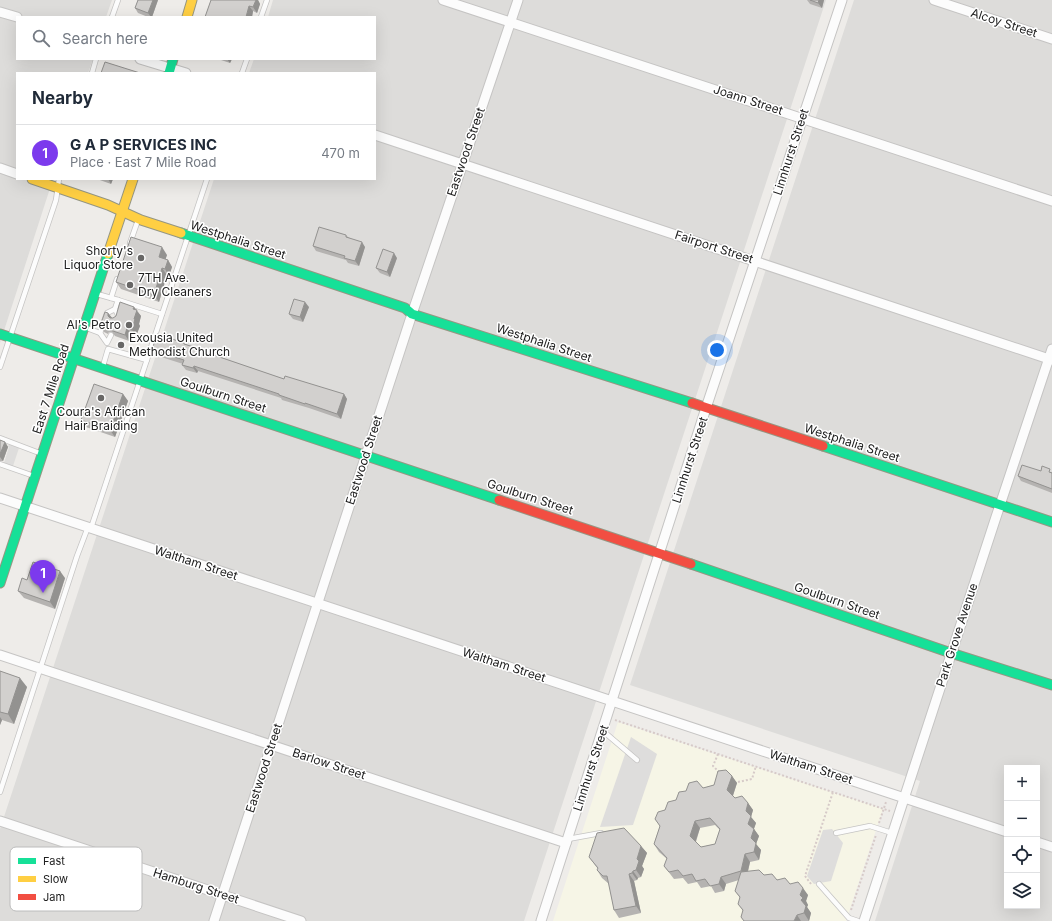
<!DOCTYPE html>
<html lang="en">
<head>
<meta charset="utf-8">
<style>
  :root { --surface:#fff; --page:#f2f2f3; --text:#1f2937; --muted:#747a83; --line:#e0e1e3; --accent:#7c3aed }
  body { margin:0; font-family:Inter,sans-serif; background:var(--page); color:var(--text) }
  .controls { position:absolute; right:12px; bottom:12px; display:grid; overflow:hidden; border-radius:0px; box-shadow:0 4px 16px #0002 }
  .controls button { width:36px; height:36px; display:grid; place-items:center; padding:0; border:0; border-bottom:1px solid var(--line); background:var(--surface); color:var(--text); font:20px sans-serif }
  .you { position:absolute; left:717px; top:350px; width:14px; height:14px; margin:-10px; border:3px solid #fff; border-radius:50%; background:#1a73e8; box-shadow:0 0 0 6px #1a73e833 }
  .badge { display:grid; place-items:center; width:26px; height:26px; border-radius:50%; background:var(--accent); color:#fff; font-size:13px; font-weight:700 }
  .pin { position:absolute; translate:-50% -33px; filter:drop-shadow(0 1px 2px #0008) }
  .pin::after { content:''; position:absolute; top:21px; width:14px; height:12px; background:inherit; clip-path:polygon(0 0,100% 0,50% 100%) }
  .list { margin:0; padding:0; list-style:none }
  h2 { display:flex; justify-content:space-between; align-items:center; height:52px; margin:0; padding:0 16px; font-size:17px }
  h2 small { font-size:13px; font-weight:400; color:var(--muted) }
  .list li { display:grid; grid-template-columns:26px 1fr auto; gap:12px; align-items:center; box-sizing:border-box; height:56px; padding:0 16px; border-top:1px solid var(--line) }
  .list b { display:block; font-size:15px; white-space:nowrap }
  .list p { margin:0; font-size:13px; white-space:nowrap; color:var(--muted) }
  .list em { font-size:13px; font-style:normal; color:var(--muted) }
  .icon { flex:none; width:22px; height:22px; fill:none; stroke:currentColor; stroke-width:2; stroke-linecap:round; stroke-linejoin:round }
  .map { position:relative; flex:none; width:1052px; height:921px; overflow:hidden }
  .search { position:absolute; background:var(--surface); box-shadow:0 4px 16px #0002; left:16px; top:16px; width:360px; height:44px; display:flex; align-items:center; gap:10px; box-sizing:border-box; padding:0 14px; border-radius:0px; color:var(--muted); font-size:15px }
  .panel { position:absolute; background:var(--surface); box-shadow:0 4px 16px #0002; left:16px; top:72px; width:360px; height:108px; border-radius:0px }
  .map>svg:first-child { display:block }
  .residential { fill:#dddcda; fill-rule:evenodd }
  .education { fill:#f6f5e6 }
  .parking { fill:#dedddc }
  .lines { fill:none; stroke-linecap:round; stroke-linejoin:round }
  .lane-casing { stroke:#c5c4c3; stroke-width:6 }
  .street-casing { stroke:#c5c4c3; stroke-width:11 }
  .fast-casing { stroke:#959682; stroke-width:11 }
  .slow-casing { stroke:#959682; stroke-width:11 }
  .jam-casing { stroke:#959682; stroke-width:11 }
  .path { stroke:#d6cac8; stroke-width:2; stroke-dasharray:2 2; stroke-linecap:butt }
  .lane { stroke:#fcfcfc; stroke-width:4.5 }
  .street { stroke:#fcfcfc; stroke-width:9 }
  .fast { stroke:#16e098; stroke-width:9 }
  .slow { stroke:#ffcf43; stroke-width:9 }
  .jam { stroke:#f24e42; stroke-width:9 }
  .wall { fill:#b5b3b1; fill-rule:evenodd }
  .shaded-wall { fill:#939290 }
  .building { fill:#d2d0ce; stroke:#939290; fill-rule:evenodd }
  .poi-dot { fill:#686766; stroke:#fff; stroke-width:1.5 }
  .labels { text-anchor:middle; stroke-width:3; stroke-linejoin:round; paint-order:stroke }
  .street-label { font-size:12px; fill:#202020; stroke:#fff }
  .poi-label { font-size:12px; fill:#202020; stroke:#fff; text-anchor:end }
  .key { fill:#fff; stroke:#bcbcbc; stroke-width:1 }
  .key-label { font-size:11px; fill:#202020 }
</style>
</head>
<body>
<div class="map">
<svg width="1052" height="921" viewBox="0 0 1052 921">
  <rect width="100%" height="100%" fill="#eeece9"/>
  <!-- residential -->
  <g class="residential">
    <polygon points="0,0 112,0 106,17 17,17 17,59 93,59 88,73 17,73 17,179 53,179 0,343"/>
    <polygon points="273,0 826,0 524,921 0,921 0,829 214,179 375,179 375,73 249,73 254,59 375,59 375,17 268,17"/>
    <path d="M 854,0 L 1052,0 L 1052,921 L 875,921 L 920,781 L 630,685 ZM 1007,768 L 1037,768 L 1037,906 L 1007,906 Z"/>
  </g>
  <!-- education -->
  <polygon class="education" points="618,722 883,809 846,921 553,921"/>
  <!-- parking -->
  <g class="parking">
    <polygon points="9,444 19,448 13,466 4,463 9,447 8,447"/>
    <polygon points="631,737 657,754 633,825 600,827"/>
    <polygon points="832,829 843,843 831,881 814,884 807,876 823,830"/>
  </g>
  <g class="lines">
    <defs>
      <g id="lane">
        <polyline points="112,17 118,0"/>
        <polyline points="261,17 267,0"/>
        <polyline points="92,73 96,59"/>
        <polyline points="242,73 247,59"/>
        <polyline points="130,243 138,220"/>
        <polyline points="97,294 118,300 115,309"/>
        <polyline points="111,298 117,279"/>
        <polyline points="118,300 162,314"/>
        <polyline points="84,327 100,333 107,343 111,335"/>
        <polyline points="100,333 107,313 115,309 118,315 118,316"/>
        <polyline points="103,366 108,349 147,360"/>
        <polyline points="0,367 56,200 59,179"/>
        <polyline points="0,438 42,454"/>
        <polyline points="0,464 34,476"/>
        <polyline points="91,528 207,179"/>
        <polyline points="603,731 637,760"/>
        <polyline points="0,792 77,556 88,527"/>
        <polyline points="836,833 870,826 892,833"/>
        <polyline points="568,839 601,833"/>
        <polyline points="819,884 849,918 858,921"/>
      </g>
      <g id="street">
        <polyline points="443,0 1052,201"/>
        <polyline points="934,0 1052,39"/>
        <polyline points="0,12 17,17"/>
        <polyline points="140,59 186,73"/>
        <polyline points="375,135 1052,360"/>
        <polyline points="0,168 17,174"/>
        <polyline points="0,498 1007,832"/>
        <polyline points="0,655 566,843"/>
        <polyline points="0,821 301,921"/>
        <polyline points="1037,842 1052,847"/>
        <polyline points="214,921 412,314 518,0"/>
        <polyline points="541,921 706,408 842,0"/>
        <polyline points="864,921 996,517 1052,349"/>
      </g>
      <g id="fast">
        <polyline points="169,73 173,59"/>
        <polyline points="181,233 405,308 412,314 692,403"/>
        <polyline points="0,334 499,500"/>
        <polyline points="823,446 1052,522"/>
        <polyline points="691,564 951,653 1052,685"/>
        <polyline points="0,583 108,254"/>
      </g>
      <g id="slow">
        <polyline points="187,17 192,0"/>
        <polyline points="32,179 108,205 141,220 181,233"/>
        <polyline points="108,254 133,179"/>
      </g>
      <g id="jam">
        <polyline points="692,403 823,446"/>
        <polyline points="499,500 691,564"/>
      </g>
    </defs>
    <!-- lane casing -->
    <use href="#lane" class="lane-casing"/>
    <!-- street casing -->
    <use href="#street" class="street-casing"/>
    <!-- fast casing -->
    <use href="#fast" class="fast-casing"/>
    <!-- slow casing -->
    <use href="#slow" class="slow-casing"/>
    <!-- jam casing -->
    <use href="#jam" class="jam-casing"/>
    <!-- path -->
    <g class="path">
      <polyline points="615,720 890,811"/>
      <polyline points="718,754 713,766 720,773"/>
      <polyline points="738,782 752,779 756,766"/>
      <polyline points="879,823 886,802"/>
      <polyline points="811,884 805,876 833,792"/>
      <polyline points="851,910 876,835"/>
    </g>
    <!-- lane -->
    <use href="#lane" class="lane"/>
    <!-- street -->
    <use href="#street" class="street"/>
    <!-- fast -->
    <use href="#fast" class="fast"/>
    <!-- slow -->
    <use href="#slow" class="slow"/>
    <!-- jam -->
    <use href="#jam" class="jam"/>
  </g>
  <!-- wall -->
  <g class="wall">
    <polygon points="138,0 158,0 152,17 148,17 138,13 135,8"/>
    <polygon points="211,0 258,0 260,4 257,13 253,11 252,17 205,17"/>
    <polygon points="807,0 824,0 822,8 810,4"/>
    <polygon points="218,59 232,59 230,63"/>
    <polygon points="97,179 113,179 111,184"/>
    <polygon points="346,235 348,237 365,247 359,266 348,263 346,260 316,251 313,246"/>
    <polygon points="167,255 165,259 168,260 172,267 169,276 167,275 159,302 121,289 116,282"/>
    <polygon points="397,258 390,277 380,273 376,268"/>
    <polygon points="134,307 141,316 139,324 140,326 136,336 131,334 129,341 115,336 112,332 109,332 108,334 104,332 100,326 108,313 112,318 113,318"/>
    <polygon points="309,307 303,322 293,319 289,314"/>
    <polygon points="185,344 201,351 284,379 344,394 347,399 341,419 309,408 282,400 281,398 198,371 197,373 186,370 182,365 183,364 155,355 152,350"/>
    <polygon points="123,394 128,401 115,437 86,427 81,420"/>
    <polygon points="0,440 5,442 8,447 3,461 0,461"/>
    <polygon points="1041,471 1052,472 1052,493 1021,481 1018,476"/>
    <polygon points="65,578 55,609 24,598 18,591 27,580"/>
    <polygon points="0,671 27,687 14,724 2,720 0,725"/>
    <path d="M 732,776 L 737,783 L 733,796 L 735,798 L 748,803 L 753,810 L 751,817 L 756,823 L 754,829 L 759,836 L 756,844 L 761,850 L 759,860 L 750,862 L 748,872 L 764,875 L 790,884 L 808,895 L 806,901 L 808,905 L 807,907 L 811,913 L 809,921 L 744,921 L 741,917 L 743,911 L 738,904 L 740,898 L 735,891 L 739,880 L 726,884 L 724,891 L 715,893 L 711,886 L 701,888 L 697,882 L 688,884 L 683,878 L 674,879 L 664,866 L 667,859 L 659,852 L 654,844 L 660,826 L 655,819 L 676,800 L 703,788 L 714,785 ZM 715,825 L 720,830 L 715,844 L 701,847 L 696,842 L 700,828 Z"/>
    <polygon points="641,846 647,853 642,866 644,869 641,877 638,878 637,880 634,881 641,913 619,918 614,910 609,884 602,878 597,870 598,869 589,857"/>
  </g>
  <!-- shaded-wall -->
  <g class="shaded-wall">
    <polygon points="153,0 158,0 152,17 151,17 148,13"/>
    <polygon points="256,0 258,0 260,4 257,13 253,7"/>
    <polygon points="819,0 824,0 822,8 818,3"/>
    <polygon points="249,6 253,11 252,17 246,17"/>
    <polygon points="227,59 232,59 230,63"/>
    <polygon points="108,179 113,179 111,184"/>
    <polygon points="362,242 365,247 359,266 355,261"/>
    <polygon points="162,247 167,255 164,264 159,257"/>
    <polygon points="394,253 397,258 390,277 387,272"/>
    <polygon points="168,260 172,267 169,276 165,269"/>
    <polygon points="162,268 167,275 159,302 154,295"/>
    <polygon points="305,302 309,307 303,322 300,317"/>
    <polygon points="134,307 141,316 139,324 140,326 136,336 132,330 134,319 133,309"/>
    <polygon points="108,313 113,319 112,322 108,316"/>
    <polygon points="127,328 131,334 129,341 125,335"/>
    <polygon points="194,366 198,371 197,373 193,368"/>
    <polygon points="123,394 128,401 115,437 110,430"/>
    <polygon points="344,394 347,399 341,419 337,414"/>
    <polygon points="5,442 8,447 3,461 0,457 0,454"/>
    <polygon points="60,571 65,578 55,609 50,602"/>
    <polygon points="20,678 27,687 14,724 8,714"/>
    <polygon points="0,717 2,720 0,725"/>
    <polygon points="732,776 737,783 732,798 727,790"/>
    <polygon points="748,803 753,810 751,817 756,823 753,831 748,824 746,811"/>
    <polygon points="695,821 700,828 695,843 690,836"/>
    <polygon points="754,829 759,836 756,844 761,850 759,860 754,852 751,838"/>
    <polygon points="641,846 647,853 642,866 644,869 641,877 636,870 637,859"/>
    <polygon points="745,854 750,862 746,878 741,871"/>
    <polygon points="633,871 638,878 637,880 632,873"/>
    <polygon points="629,874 634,881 641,913 636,906"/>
    <polygon points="721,877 726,884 724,891 719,884"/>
    <polygon points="803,888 808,895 806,901 808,905 807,907 811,913 809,921 804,913 800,895"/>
    <polygon points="797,915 801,921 794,921"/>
  </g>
  <!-- building -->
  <g class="building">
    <polygon points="138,0 153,0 148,13 135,8"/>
    <polygon points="211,0 256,0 253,7 249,6 246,17 205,17"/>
    <polygon points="810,0 819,0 818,3"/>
    <polygon points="105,62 140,73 101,73"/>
    <polygon points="319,227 346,235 346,237 362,242 355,261 344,258 345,256 313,246"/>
    <polygon points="131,237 162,247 159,257 168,260 165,269 162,268 154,295 116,282"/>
    <polygon points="383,249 394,253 387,272 376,268"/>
    <polygon points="294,299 305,302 300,317 289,314"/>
    <polygon points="120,302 134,307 133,309 137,310 134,319 135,319 132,330 127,328 125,335 110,330 110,327 108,325 105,326 103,327 100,326 105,312 108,313 108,316 110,318 113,318 116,316"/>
    <polygon points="157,334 184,343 184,344 200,349 199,350 284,379 285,376 344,394 337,414 305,403 305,404 279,395 279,394 194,366 193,368 182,365 184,360 152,350"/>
    <polygon points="94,384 123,394 110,430 81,420"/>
    <polygon points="0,440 5,442 0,454"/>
    <polygon points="1022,465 1041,471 1042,466 1050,469 1049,472 1052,473 1052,489 1018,476"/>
    <polygon points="33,562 60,571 50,602 18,591 22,578 27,580"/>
    <polygon points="0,671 20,678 8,714 0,712"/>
    <path d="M 726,770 L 732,776 L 727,790 L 735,798 L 742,796 L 748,803 L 746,811 L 751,816 L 748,824 L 754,829 L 751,838 L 756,843 L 754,852 L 745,854 L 741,871 L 721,877 L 719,884 L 710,886 L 705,879 L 696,881 L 692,874 L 683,876 L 678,870 L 669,872 L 664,866 L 667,858 L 654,844 L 660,826 L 655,819 L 658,812 L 665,810 L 668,802 L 676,800 L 679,792 L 686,791 L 689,783 L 697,781 L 703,788 L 714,785 L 718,771 ZM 710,818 L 720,829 L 715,844 L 701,847 L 690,836 L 695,821 Z"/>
    <polygon points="624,828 641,846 637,859 639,861 636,870 633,871 632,873 629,874 636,906 614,910 607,876 603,876 597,870 598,868 589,857 597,833"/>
    <polygon points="759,870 764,875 772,874 777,880 785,878 790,884 798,882 803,888 800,895 803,898 801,900 806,906 804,913 797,915 794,921 744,921 741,917 743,910 738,904 740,897 735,891 741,872"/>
  </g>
  <!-- markers -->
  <g class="poi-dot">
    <circle cx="141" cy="258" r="4"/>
    <circle cx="130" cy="285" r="4"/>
    <circle cx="129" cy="325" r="4"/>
    <circle cx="121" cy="345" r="4"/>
    <circle cx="101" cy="398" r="4"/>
  </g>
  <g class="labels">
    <!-- street labels -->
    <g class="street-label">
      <text transform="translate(1004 23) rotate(18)" y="4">Alcoy Street</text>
      <text transform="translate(748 100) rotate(18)" y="4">Joann Street</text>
      <text transform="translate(466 152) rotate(-71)" y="4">Eastwood Street</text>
      <text transform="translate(791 152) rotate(-72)" y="4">Linnhurst Street</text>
      <text transform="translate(238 240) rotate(18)" y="4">Westphalia Street</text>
      <text transform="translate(714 247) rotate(18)" y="4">Fairport Street</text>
      <text transform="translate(544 343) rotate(18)" y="4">Westphalia Street</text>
      <text transform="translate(51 389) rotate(-72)" y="4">East 7 Mile Road</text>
      <text transform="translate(223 395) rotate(18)" y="4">Goulburn Street</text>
      <text transform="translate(852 443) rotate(18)" y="4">Westphalia Street</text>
      <text transform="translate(364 460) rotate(-72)" y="4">Eastwood Street</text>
      <text transform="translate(690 460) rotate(-72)" y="4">Linnhurst Street</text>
      <text transform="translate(530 497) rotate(18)" y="4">Goulburn Street</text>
      <text transform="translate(196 563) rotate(18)" y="4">Waltham Street</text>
      <text transform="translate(837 601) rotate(19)" y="4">Goulburn Street</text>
      <text transform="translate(957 635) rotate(-72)" y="4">Park Grove Avenue</text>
      <text transform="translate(504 665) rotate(18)" y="4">Waltham Street</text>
      <text transform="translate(329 764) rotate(18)" y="4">Barlow Street</text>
      <text transform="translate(811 767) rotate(18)" y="4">Waltham Street</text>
      <text transform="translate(264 768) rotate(-72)" y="4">Eastwood Street</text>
      <text transform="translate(591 768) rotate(-72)" y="4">Linnhurst Street</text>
      <text transform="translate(196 886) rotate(18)" y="4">Hamburg Street</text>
    </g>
    <!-- poi labels -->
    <g class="poi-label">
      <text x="133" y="255">Shorty's<tspan x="133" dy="14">Liquor Store</tspan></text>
      <text x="138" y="282" text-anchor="start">7TH Ave.<tspan x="138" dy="14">Dry Cleaners</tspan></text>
      <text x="121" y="329">Al's Petro</text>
      <text x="129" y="342" text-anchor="start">Exousia United<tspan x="129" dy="14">Methodist Church</tspan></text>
      <text x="101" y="416" text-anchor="middle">Coura's African<tspan x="101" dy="14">Hair Braiding</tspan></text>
    </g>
  </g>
  <!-- legend -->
  <rect x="10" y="847" width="132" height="64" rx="6" class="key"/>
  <rect x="18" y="858" width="18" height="6" fill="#16e098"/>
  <rect x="18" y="876" width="18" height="6" fill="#ffcf43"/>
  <rect x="18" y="894" width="18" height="6" fill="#f24e42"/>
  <g class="key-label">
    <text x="43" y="865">Fast</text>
    <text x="43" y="883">Slow</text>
    <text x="43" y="901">Jam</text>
  </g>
</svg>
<div class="controls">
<button>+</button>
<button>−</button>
<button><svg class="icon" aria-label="locate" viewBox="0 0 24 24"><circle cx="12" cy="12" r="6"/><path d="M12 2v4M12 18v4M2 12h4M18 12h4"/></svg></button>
<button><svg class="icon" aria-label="layers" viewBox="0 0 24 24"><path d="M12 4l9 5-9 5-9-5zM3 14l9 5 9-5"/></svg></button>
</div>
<div class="you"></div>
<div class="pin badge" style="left:43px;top:593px">1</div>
<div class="search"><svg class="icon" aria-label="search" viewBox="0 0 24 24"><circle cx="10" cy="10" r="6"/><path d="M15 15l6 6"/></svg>Search here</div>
<section class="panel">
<h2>Nearby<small></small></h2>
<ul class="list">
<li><span class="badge">1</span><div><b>G A P SERVICES INC</b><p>Place · East 7 Mile Road</p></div><em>470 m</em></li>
</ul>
</section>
</div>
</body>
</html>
